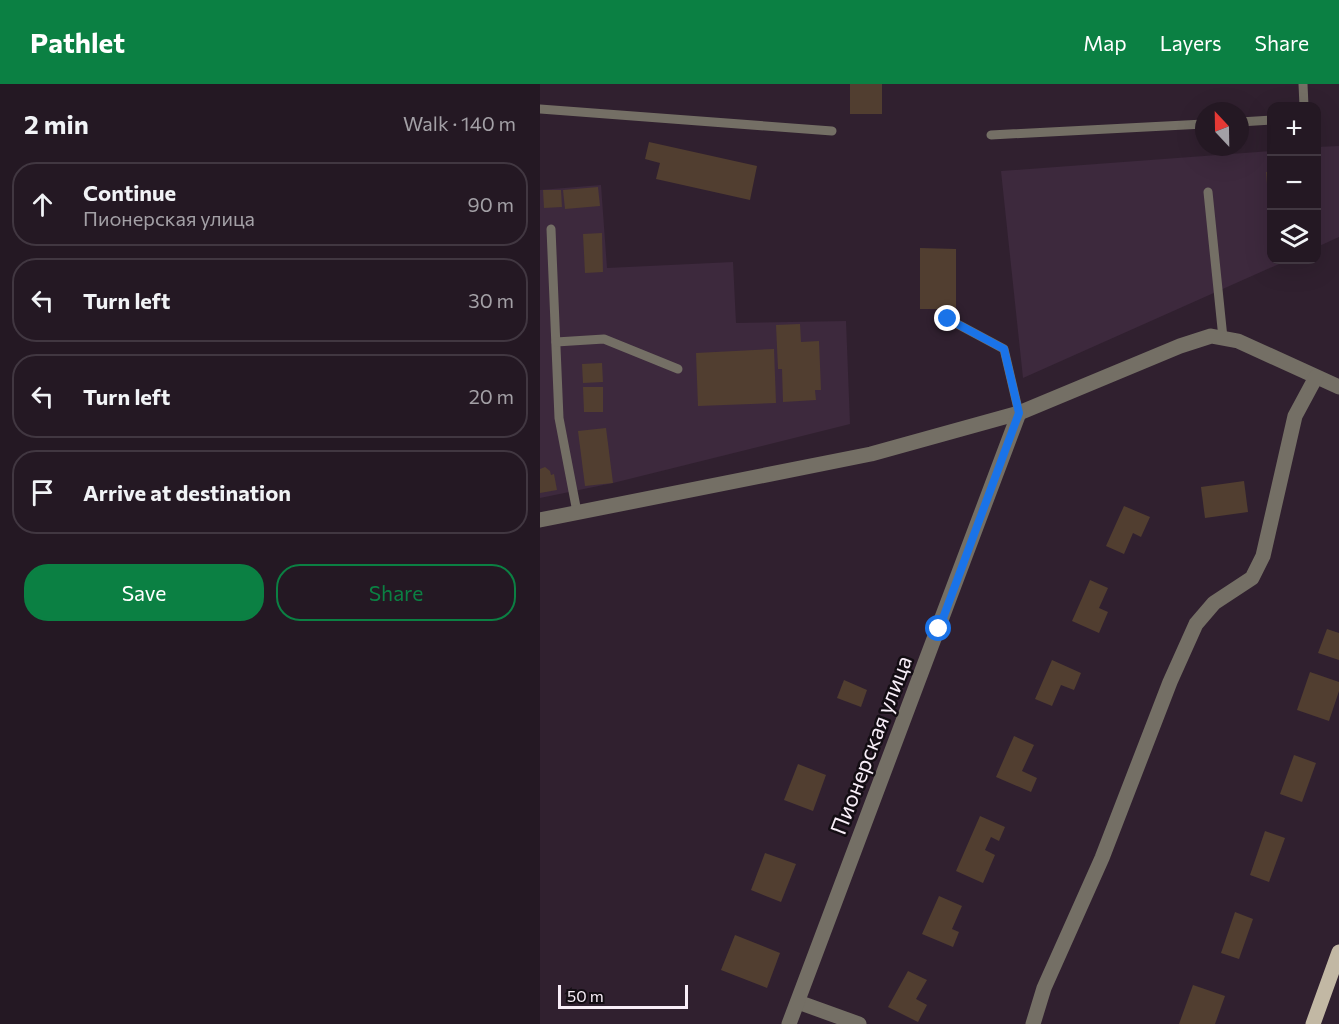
<!DOCTYPE html>
<html lang="en">
<head>
<meta charset="utf-8">
<style>
  :root { --surface:#241823; --page:#2c212b; --text:#f1f3f6; --muted:#a3a0a6; --line:#413741; --accent:#0b8043 }
  body { margin:0; font-family:Commissioner,sans-serif; background:var(--page); color:var(--text) }
  .controls { position:absolute; right:18px; top:18px; display:grid; overflow:hidden; border-radius:12px; box-shadow:0 6px 24px #0002 }
  .controls button { width:54px; height:54px; display:grid; place-items:center; padding:0; border:0; border-bottom:2px solid var(--line); background:var(--surface); color:var(--text); font:30px sans-serif }
  .compass { position:absolute; left:655px; top:18px; width:54px; height:54px; border-radius:50%; background:var(--surface); box-shadow:0 6px 24px #0002; rotate:338deg }
  .scale { position:absolute; left:18px; bottom:15px; width:130px; box-sizing:border-box; padding-left:6px; border:3px solid #f8eef8; border-top:0; font-size:16px; line-height:21px; white-space:nowrap; color:#f8eef8; -webkit-text-stroke:4px #130d13; paint-order:stroke }
  .stop { position:absolute; width:18px; height:18px; margin:-14px; border:4px solid #1a73e8; border-radius:50%; background:#fff }
  .stop.end { background:#1a73e8; border-color:#fff; box-shadow:0 2px 6px #0008 }
  .list { margin:0; padding:0; list-style:none }
  h2 { display:flex; justify-content:space-between; align-items:center; height:78px; margin:0; padding:0 24px; font-size:26px }
  h2 small { font-size:20px; font-weight:400; color:var(--muted) }
  .list li { display:grid; grid-template-columns:39px 1fr auto; gap:18px; align-items:center; box-sizing:border-box; height:84px; margin:0 12px 12px; padding:0 12px; border:2px solid var(--line); border-radius:24px }
  .list b { display:block; font-size:22px; white-space:nowrap }
  .list p { margin:0; font-size:20px; white-space:nowrap; color:var(--muted) }
  .list em { font-size:20px; font-style:normal; color:var(--muted) }
  .actions { display:flex; gap:12px; padding:18px 24px }
  .actions a { flex:1; padding:14px 0; border:2px solid var(--accent); border-radius:24px; text-align:center; font-size:21px; color:var(--accent) }
  .actions .main { background:var(--accent); color:#fff }
  .icon { flex:none; width:33px; height:33px; fill:none; stroke:currentColor; stroke-width:2; stroke-linecap:round; stroke-linejoin:round }
  .map { position:relative; flex:none; width:799px; height:940px; overflow:hidden }
  header { display:flex; align-items:center; gap:36px; box-sizing:border-box; height:84px; padding:0 30px; background:var(--accent); color:#fff }
  header strong { font-size:28px }
  nav { display:flex; gap:33px; margin-inline-start:auto; font-size:21px }
  main { display:flex }
  aside { flex:1; background:var(--surface) }
  .map>svg:first-child { display:block }
  .built { fill:#3d293d }
  .building { fill:#513e30 }
  .lines { fill:none; stroke-linecap:round; stroke-linejoin:round }
  .lane { stroke:#746f65; stroke-width:9 }
  .street { stroke:#746f65; stroke-width:15 }
  .primary { stroke:#c2b8a4; stroke-width:15 }
  .route { stroke:#1a73e8; stroke-width:8 }
  .labels { text-anchor:middle; stroke-width:5; stroke-linejoin:round; paint-order:stroke }
  .street-label { font-size:22px; fill:#f8eef8; stroke:#130d13 }
</style>
</head>
<body>
<header>
<strong>Pathlet</strong>
<nav><a>Map</a><a>Layers</a><a>Share</a></nav>
</header>
<main>
<aside>
<h2>2 min<small>Walk · 140 m</small></h2>
<ul class="list">
<li><svg class="icon" aria-label="ahead" viewBox="0 0 24 24"><path d="M12 20V5M6 11l6-6 6 6"/></svg><div><b>Continue</b><p>Пионерская улица</p></div><em>90 m</em></li>
<li><svg class="icon" aria-label="left" viewBox="0 0 24 24"><path d="M17 20v-9H6M10 6l-5 5 5 5"/></svg><div><b>Turn left</b></div><em>30 m</em></li>
<li><svg class="icon" aria-label="left" viewBox="0 0 24 24"><path d="M17 20v-9H6M10 6l-5 5 5 5"/></svg><div><b>Turn left</b></div><em>20 m</em></li>
<li><svg class="icon" aria-label="arrive" viewBox="0 0 24 24"><path d="M6 21V4h12l-3 4 3 4H6"/></svg><div><b>Arrive at destination</b></div></li>
</ul>
<div class="actions"><a class="main">Save</a><a>Share</a></div>
</aside>
<div class="map">
<svg width="799" height="940" viewBox="0 0 799 940">
  <rect width="100%" height="100%" fill="#30202f"/>
  <!-- built -->
  <g class="built">
    <polygon points="799,62 799,153 777,163 777,63"/>
    <polygon points="731,67 732,176 748,176 483,294 461,87"/>
    <polygon points="61,101 67,184 193,178 196,239 306,237 310,340 73,399 0,414 0,106"/>
  </g>
  <!-- building -->
  <g class="building">
    <rect x="310" y="0" width="32" height="30"/>
    <polygon points="109,58 217,82 210,116 116,95 120,79 105,75"/>
    <polygon points="726,88 732,88 732,137 730,137"/>
    <polygon points="58,103 60,122 25,125 23,106"/>
    <polygon points="3,106 21,106 22,123 4,124"/>
    <polygon points="62,149 63,188 45,189 43,150"/>
    <polygon points="380,164 416,165 416,225 380,225"/>
    <polygon points="260,240 261,258 279,257 281,306 275,306 276,316 243,318 242,285 238,285 236,241"/>
    <polygon points="234,265 236,319 158,322 156,269"/>
    <polygon points="62,279 63,298 43,299 42,280"/>
    <polygon points="43,303 63,303 63,328 44,328"/>
    <polygon points="66,344 73,399 45,402 38,347"/>
    <polygon points="5,383 10,387 11,391 14,390 17,406 0,409 0,385"/>
    <polygon points="704,397 708,428 665,434 661,403"/>
    <polygon points="584,422 610,433 601,453 593,449 584,470 566,462"/>
    <polygon points="550,496 568,504 559,524 568,528 559,549 532,537"/>
    <polygon points="787,545 799,549 799,576 778,569"/>
    <polygon points="512,576 541,589 534,606 521,601 512,622 495,615"/>
    <polygon points="770,588 799,598 799,607 789,637 757,626"/>
    <polygon points="304,596 327,606 321,623 297,614"/>
    <polygon points="474,652 494,661 482,687 497,694 491,708 456,693"/>
    <polygon points="754,671 776,679 762,718 740,710"/>
    <polygon points="258,680 286,691 273,727 244,716"/>
    <polygon points="440,732 465,743 459,757 451,753 445,766 455,771 443,799 416,787"/>
    <polygon points="725,747 745,754 729,798 710,791"/>
    <polygon points="225,769 256,780 241,818 211,806"/>
    <polygon points="399,812 422,822 412,845 419,848 413,863 382,850"/>
    <polygon points="695,828 713,835 699,875 681,869"/>
    <polygon points="195,851 240,869 227,904 181,886"/>
    <polygon points="368,887 387,896 376,915 387,921 378,938 348,923"/>
    <polygon points="653,901 685,912 675,940 639,940"/>
  </g>
  <g class="lines">
    <!-- lane -->
    <g class="lane">
      <polyline points="763,0 764,22"/>
      <polyline points="0,25 292,47"/>
      <polyline points="700,38 732,36"/>
      <polyline points="451,51 664,40"/>
      <polyline points="668,108 683,254"/>
      <polyline points="11,145 19,334 37,428"/>
      <polyline points="408,235 464,265 479,329"/>
      <polyline points="16,258 64,255 138,285"/>
    </g>
    <!-- street -->
    <g class="street">
      <polyline points="0,436 331,370 479,329 640,262 671,252 698,257 799,303"/>
      <polyline points="258,918 319,940"/>
      <polyline points="249,940 479,329"/>
      <polyline points="493,940 504,904 562,774 630,598 656,540 674,519 712,494 723,472 755,332 776,293"/>
    </g>
    <!-- primary -->
    <polyline class="primary" points="773,940 799,868"/>
  </g>
  <g class="lines">
    <!-- route -->
    <polyline class="route" points="399,545 479,329 464,265 408,235"/>
  </g>
  <g class="labels">
    <!-- street labels -->
    <g class="street-label">
      <text transform="translate(331 661) rotate(-69)" y="8">Пионерская улица</text>
    </g>
  </g>
</svg>
<div class="controls">
<button>+</button>
<button>−</button>
<button><svg class="icon" aria-label="layers" viewBox="0 0 24 24"><path d="M12 4l9 5-9 5-9-5zM3 14l9 5 9-5"/></svg></button>
</div>
<svg class="compass" viewBox="-18 -18 36 36"><path d="M0-13l5 13h-10z" fill="#e53935"/><path d="M0 13l5-13h-10z" fill="#a3a0a6"/></svg>
<div class="scale">50 m</div>
<div class="stop" style="left:399px;top:545px"></div>
<div class="stop end" style="left:408px;top:235px"></div>
</div>
</main>
</body>
</html>
